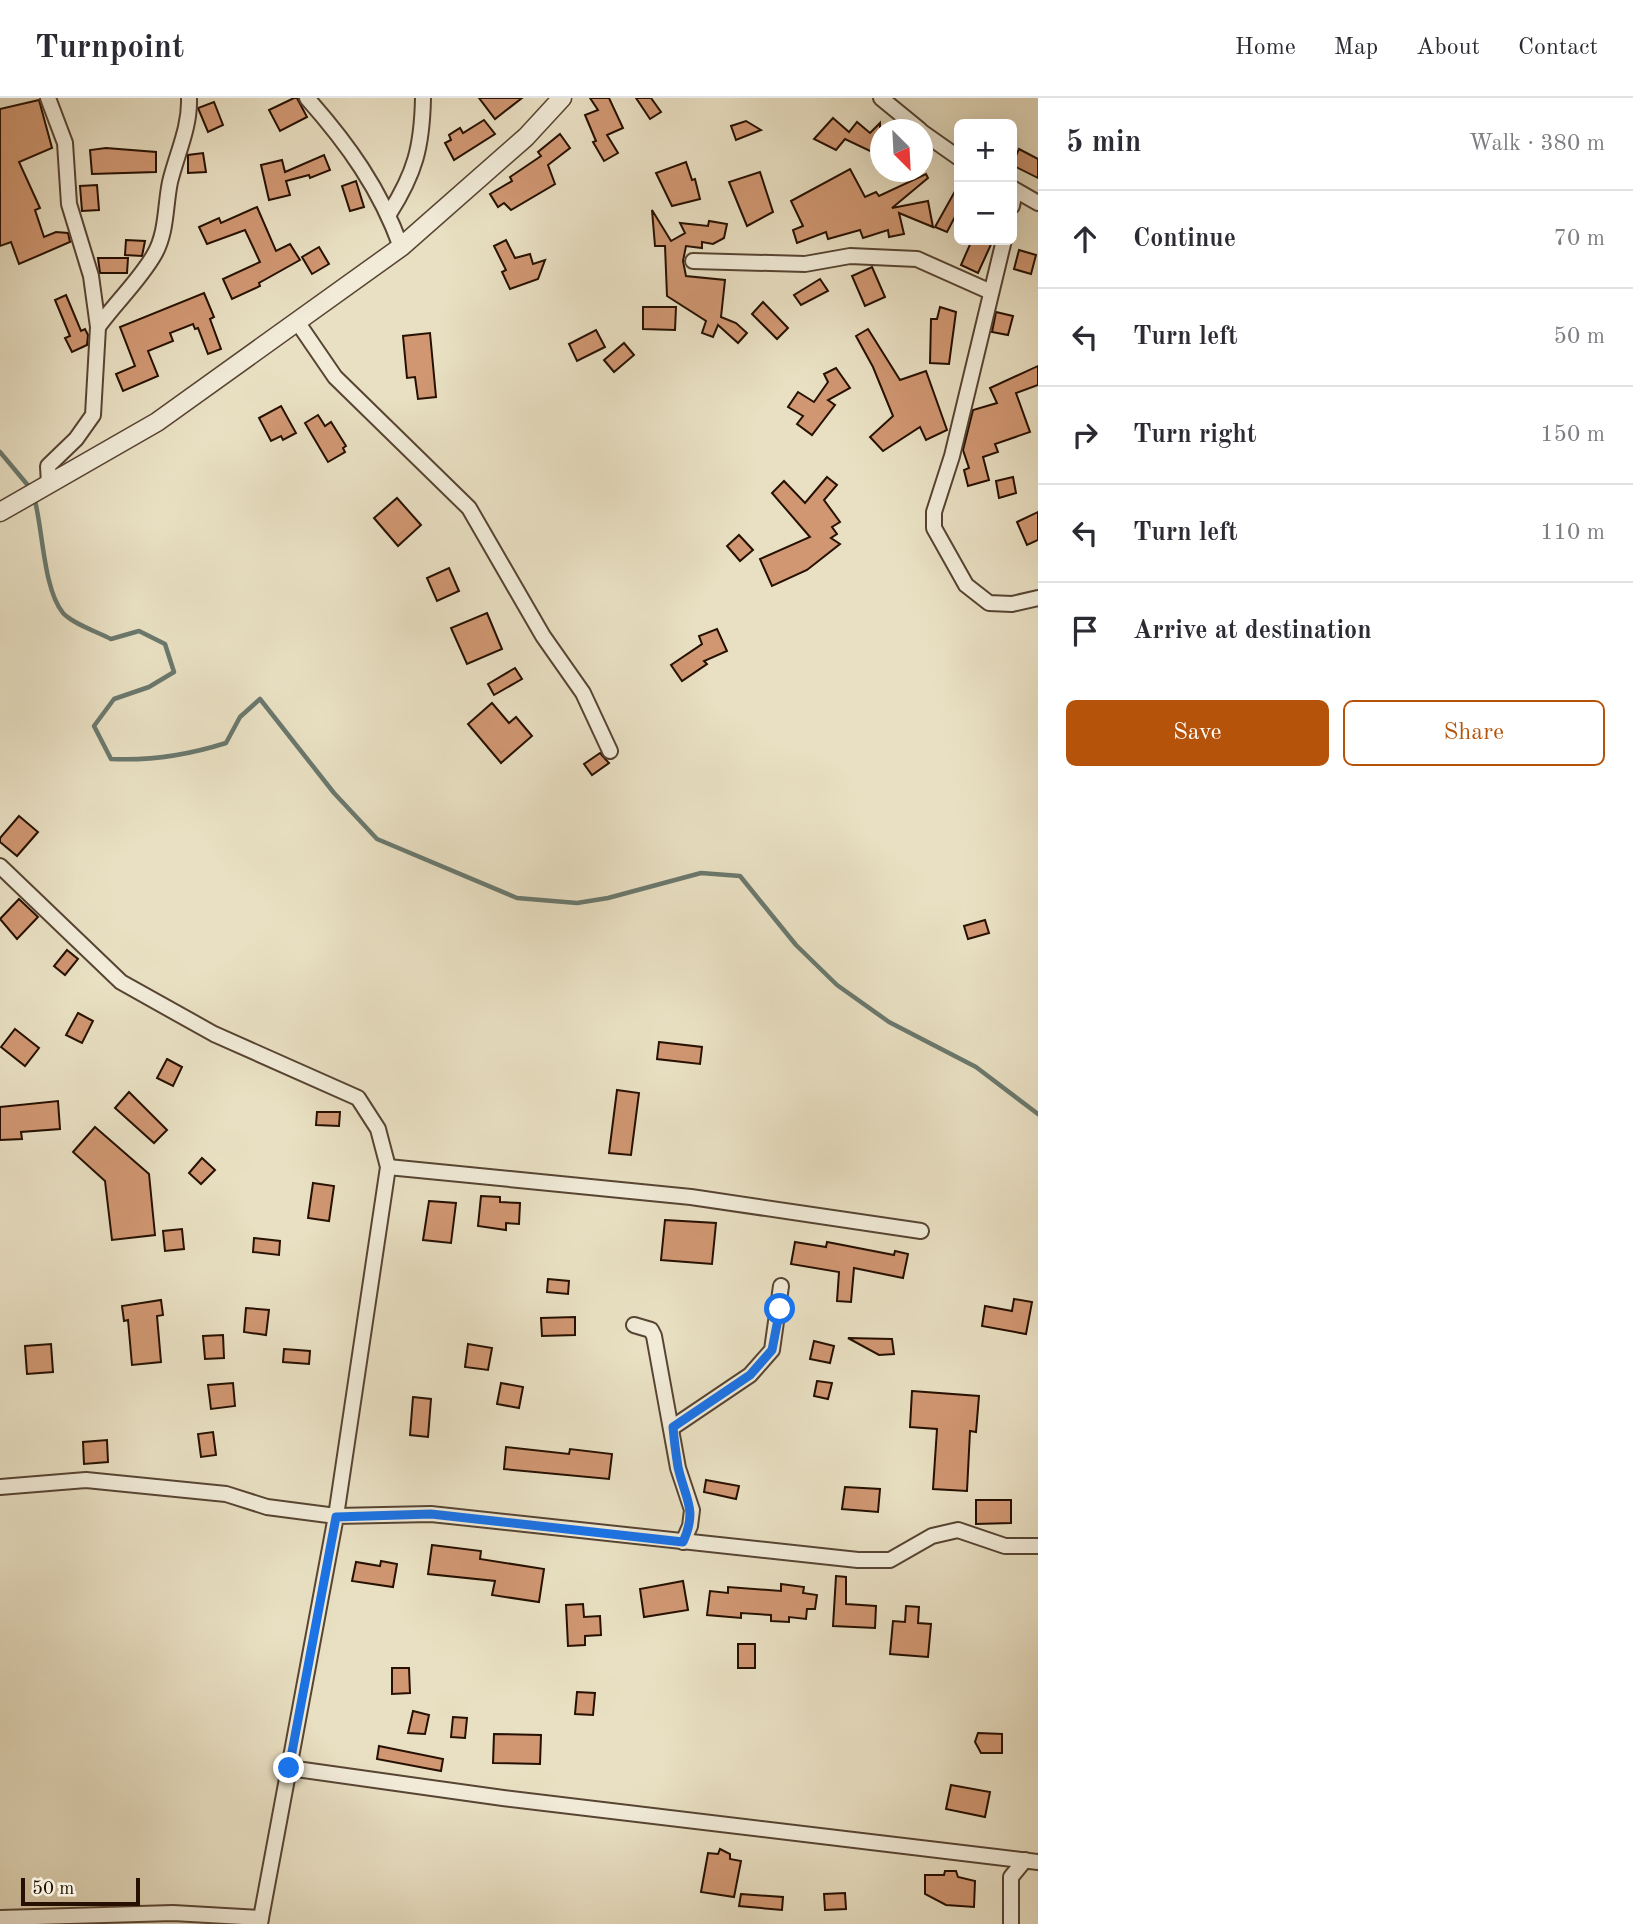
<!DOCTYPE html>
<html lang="en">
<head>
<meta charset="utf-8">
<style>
  :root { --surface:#fff; --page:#f2f2f3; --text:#2b2b33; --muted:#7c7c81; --line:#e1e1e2; --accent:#b45309 }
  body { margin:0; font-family:"Old Standard TT",serif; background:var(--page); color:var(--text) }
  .controls { position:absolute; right:21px; top:21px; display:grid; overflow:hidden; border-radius:10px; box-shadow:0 7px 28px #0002 }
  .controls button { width:63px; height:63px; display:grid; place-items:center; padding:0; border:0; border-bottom:2px solid var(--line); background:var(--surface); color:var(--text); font:35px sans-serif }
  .compass { position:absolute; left:870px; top:21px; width:63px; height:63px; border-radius:50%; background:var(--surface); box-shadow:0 7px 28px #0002; rotate:156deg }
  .scale { position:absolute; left:21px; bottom:18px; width:119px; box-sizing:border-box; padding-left:7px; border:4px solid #261001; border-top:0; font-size:19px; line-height:24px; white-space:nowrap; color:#261001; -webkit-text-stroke:5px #f1ebd8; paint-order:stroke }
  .stop { position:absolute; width:21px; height:21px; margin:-16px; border:5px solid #1a73e8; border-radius:50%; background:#fff }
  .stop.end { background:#1a73e8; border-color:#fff; box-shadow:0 2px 7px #0008 }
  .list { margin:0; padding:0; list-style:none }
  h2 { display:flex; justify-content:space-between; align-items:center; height:91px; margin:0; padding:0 28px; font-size:30px }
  h2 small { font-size:23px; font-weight:400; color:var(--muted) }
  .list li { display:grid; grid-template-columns:46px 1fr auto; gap:21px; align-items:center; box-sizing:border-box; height:98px; padding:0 28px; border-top:2px solid var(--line) }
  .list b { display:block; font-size:26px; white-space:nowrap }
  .list em { font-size:23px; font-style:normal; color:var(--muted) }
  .actions { display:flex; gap:14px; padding:21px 28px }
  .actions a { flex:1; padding:16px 0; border:2px solid var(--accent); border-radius:10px; text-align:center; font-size:24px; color:var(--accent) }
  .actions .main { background:var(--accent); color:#fff }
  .icon { flex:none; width:38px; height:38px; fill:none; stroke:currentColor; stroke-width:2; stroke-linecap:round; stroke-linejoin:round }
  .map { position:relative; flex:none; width:1038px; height:1826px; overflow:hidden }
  header { display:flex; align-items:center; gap:42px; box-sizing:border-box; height:98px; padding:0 35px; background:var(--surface); border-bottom:2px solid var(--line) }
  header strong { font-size:33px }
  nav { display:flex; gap:38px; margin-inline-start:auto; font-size:24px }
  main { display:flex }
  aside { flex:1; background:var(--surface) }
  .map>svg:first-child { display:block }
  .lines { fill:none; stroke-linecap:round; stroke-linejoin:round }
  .stream { stroke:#6a786d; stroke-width:4.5 }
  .building { fill:#d09772; stroke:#261001; stroke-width:2 }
  .minor-casing { stroke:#574432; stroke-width:18 }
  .tertiary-casing { stroke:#574432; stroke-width:21 }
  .minor { stroke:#f1ebd8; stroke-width:14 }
  .tertiary { stroke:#f1ebd8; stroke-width:18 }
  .route { stroke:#1a73e8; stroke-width:9 }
</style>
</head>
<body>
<header>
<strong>Turnpoint</strong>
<nav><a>Home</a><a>Map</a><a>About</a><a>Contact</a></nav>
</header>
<main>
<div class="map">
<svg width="1038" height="1826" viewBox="0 0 1038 1826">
  <rect width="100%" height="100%" fill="#e9e0c3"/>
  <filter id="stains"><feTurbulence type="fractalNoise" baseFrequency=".00286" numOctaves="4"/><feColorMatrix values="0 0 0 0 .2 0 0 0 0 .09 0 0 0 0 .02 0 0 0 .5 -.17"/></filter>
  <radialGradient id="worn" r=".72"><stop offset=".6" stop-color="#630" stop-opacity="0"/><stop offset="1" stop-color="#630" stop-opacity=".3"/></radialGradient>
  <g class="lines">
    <!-- stream -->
    <g class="stream">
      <polyline points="0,354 31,391"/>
      <path d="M 34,399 C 43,430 43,491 63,515 C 73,526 98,534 111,541 L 139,533 L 165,546 L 174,574 L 149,589 L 114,601 L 94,628 L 111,661 C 150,663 188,657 226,645 L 240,619 L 260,601 L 334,695 L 377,741 L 517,800 L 577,805 L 608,800 L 701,775 L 740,778 L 796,847 L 837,887 L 889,924 L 976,969 L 1038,1016"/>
    </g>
  </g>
  <!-- building -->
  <g class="building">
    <polygon points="294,0 297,0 307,19 280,33 269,12"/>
    <polygon points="479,0 522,0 495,21"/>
    <polygon points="590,0 609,0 623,30 607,37 618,55 604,63 593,44 596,43 585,17 598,12"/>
    <polygon points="636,0 651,0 661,14 650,21"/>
    <polygon points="39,2 52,50 19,64 40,110 35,112 44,139 56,134 68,135 70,144 19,166 11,144 0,148 0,11"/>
    <polygon points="214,4 223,27 208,34 198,10"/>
    <polygon points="833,20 849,34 857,24 870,35 880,25 880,49 870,53 845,41 836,52 814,41"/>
    <polygon points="484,22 495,36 454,62 445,45 451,42 449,37 460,30 463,35"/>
    <polygon points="746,23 761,32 736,42 731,28"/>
    <polygon points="560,36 570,50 548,67 555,86 511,112 504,105 498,109 490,96 512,83 510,79 541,58 538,54"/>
    <polygon points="106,50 156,54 156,74 92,76 90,52"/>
    <polygon points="1019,51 1038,61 1038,80 1012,67"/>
    <polygon points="203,55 206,74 188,75 188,57"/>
    <polygon points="324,57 330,72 310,80 309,77 286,83 290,97 269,102 261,67 282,62 285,74"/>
    <polygon points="686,64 692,82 695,81 700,101 672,108 656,75"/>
    <polygon points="850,71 865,99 876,94 879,98 926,76 928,80 892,110 928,103 933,129 899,115 904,136 889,139 888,132 863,140 860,132 828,141 826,134 797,145 793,132 803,128 791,103"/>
    <polygon points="760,74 773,114 747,128 729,84"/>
    <polygon points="356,83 364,109 350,113 342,88"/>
    <polygon points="959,86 959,111 947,134 935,129"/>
    <polygon points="97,87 99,112 82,113 80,88"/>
    <polygon points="257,109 276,153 290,146 300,162 259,185 260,188 232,201 223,181 260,164 245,132 207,146 199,129 219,120 221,125"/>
    <polygon points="652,112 671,143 685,135 680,125 708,128 709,123 727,126 724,140 713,146 702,144 702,150 686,148 683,163 686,178 725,182 721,219 736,225 747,235 738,245 718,227 713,239 702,235 706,223 667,198 665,148 655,148"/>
    <polygon points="126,142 145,143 142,158 125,157"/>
    <polygon points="506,142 515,160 530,156 533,166 545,162 538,181 510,191 502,174 506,172 494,148"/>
    <polygon points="972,142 993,142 978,175 961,167"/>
    <polygon points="319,149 329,166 312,176 302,159"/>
    <polygon points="1019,152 1036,157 1031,176 1014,171"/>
    <polygon points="98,160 128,160 127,175 100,175"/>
    <polygon points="872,169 885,199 865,208 852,178"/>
    <polygon points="820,181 828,193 801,207 794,197"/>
    <polygon points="204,195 214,219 210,221 221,251 208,256 198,230 195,231 193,226 170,235 173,243 148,253 158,278 123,293 116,276 135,268 120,229"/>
    <polygon points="66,197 81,233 85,231 88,237 87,247 72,254 65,240 70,238 55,202"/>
    <polygon points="763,204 788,230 777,241 752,216"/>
    <polygon points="643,209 676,209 675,232 643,231"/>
    <polygon points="940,209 956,214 949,266 930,265 931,221 937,221"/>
    <polygon points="996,214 1013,218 1008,237 992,234"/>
    <polygon points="868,231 900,282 926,273 947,332 926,342 920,329 883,353 870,339 893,318 873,269 856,238"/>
    <polygon points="596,232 605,249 577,263 569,246"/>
    <polygon points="430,235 436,299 418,301 415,279 407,280 403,238"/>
    <polygon points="624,245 634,257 614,274 604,262"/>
    <polygon points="1038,268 1038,287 1016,295 1030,334 995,346 998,354 983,359 989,382 968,388 964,372 969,370 963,352 973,312 997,305 990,290"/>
    <polygon points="836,270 850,290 828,302 835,307 812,337 797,326 803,318 788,309 798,294 814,304 828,284 824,276"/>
    <polygon points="281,308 296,335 283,342 281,338 271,343 259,320"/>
    <polygon points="318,317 325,328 331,324 346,348 343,350 345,354 328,364 305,325"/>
    <polygon points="827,379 837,387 824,402 840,424 832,429 837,436 831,440 840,446 807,472 772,488 760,461 810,439 772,395 784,383 805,405"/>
    <polygon points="1013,379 1016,395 999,400 996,383"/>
    <polygon points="397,400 421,427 398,448 374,420"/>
    <polygon points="1038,414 1038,442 1027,447 1017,424"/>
    <polygon points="739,437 753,452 740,463 727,448"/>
    <polygon points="449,470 459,493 437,503 427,480"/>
    <polygon points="487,515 502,551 467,566 451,530"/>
    <polygon points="717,531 727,553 704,563 707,566 682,583 671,567 702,546 699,538"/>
    <polygon points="515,570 522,581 494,597 488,586"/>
    <polygon points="492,605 509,625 516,619 532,638 501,665 468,626"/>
    <polygon points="600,655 609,665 592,677 584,666"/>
    <polygon points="19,718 38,734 17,758 0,744 0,740"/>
    <polygon points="19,801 38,819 17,841 0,821"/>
    <polygon points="985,822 989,835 968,841 964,828"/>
    <polygon points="67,852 78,861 65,877 54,868"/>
    <polygon points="78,915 93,923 82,945 66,937"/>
    <polygon points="15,931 39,950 25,968 1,949"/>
    <polygon points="659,944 702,949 700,966 657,961"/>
    <polygon points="167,961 182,969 173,988 157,980"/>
    <polygon points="617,992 639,995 631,1057 609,1055"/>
    <polygon points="129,994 167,1032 154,1045 115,1010"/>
    <polygon points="58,1003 60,1031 21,1034 22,1041 0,1042 0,1009"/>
    <polygon points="317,1014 340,1014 339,1028 316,1027"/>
    <polygon points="95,1029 149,1076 155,1137 112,1142 105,1083 73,1054"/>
    <polygon points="202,1060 215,1072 201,1086 189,1075"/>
    <polygon points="313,1085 334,1088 329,1123 308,1120"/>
    <polygon points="481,1098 500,1099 500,1104 520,1105 519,1126 506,1125 506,1132 478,1128"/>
    <polygon points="429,1103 456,1105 451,1145 423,1142"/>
    <polygon points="665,1122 716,1125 712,1166 661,1162"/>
    <polygon points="182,1131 184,1151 165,1153 163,1133"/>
    <polygon points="254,1140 280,1143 279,1157 253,1154"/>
    <polygon points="795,1144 826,1149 827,1144 894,1157 895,1153 908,1156 903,1180 854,1170 851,1204 837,1203 839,1174 791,1166"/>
    <polygon points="548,1181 569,1183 568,1196 547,1194"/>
    <polygon points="1014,1201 1032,1204 1026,1236 982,1228 985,1208 1012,1213"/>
    <polygon points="161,1202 163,1217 157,1218 161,1264 132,1267 128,1222 124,1223 122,1208"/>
    <polygon points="246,1210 269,1212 266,1237 244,1234"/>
    <polygon points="575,1219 575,1237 542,1238 541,1220"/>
    <polygon points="223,1237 224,1260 205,1261 203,1238"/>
    <polygon points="848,1240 892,1241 894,1256 879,1257"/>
    <polygon points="814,1243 834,1248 830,1265 810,1261"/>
    <polygon points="51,1246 53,1274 27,1276 25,1248"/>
    <polygon points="468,1246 492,1250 488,1272 465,1269"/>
    <polygon points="284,1251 310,1253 309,1266 283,1264"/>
    <polygon points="817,1283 832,1285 828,1301 814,1298"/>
    <polygon points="233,1285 235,1308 211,1311 208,1287"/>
    <polygon points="501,1285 523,1289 519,1310 497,1306"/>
    <polygon points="912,1293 979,1298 976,1334 970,1333 967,1393 933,1391 937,1331 910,1329"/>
    <polygon points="413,1299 431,1301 428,1339 410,1337"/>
    <polygon points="213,1334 216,1357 201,1359 198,1336"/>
    <polygon points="107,1342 108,1364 84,1366 83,1344"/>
    <polygon points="506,1349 569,1356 570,1351 612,1356 609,1381 504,1371"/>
    <polygon points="706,1382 739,1388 736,1401 704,1394"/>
    <polygon points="845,1389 880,1391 878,1414 842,1411"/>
    <polygon points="976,1402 1011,1402 1011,1425 976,1426"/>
    <polygon points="432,1447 481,1453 480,1461 544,1471 539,1504 492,1497 495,1483 428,1476"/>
    <polygon points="381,1463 397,1466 393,1489 352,1483 356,1464 380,1468"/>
    <polygon points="836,1478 846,1479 846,1506 876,1508 875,1530 833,1528"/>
    <polygon points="683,1483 688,1512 644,1519 640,1491"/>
    <polygon points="781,1486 804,1489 803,1495 817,1497 815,1511 807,1511 806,1521 789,1519 789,1524 771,1523 771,1517 741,1515 741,1520 707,1517 710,1493 728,1495 728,1489 781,1493"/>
    <polygon points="583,1506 584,1519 600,1518 601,1537 585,1538 585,1547 568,1548 566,1507"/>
    <polygon points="906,1508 919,1509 918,1525 931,1526 928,1559 890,1556 893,1523 905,1524"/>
    <rect x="738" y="1546" width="17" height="24"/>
    <polygon points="392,1570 409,1570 410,1595 392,1596"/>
    <polygon points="577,1594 595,1595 593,1617 575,1616"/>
    <polygon points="413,1613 429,1617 425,1636 408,1635"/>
    <polygon points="453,1619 467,1620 465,1640 451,1639"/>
    <polygon points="978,1635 1002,1636 1002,1655 981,1655 975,1644"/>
    <polygon points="494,1636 541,1637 540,1666 493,1665"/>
    <polygon points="379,1648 443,1661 441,1673 377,1661"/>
    <polygon points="951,1687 990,1694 985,1719 946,1711"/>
    <polygon points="720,1751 730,1756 730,1761 741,1763 734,1799 701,1794 708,1755 718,1756"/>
    <polygon points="945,1773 956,1773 958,1779 975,1783 974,1809 946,1807 925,1796 925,1777 944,1777"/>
    <polygon points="845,1795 846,1811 825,1812 824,1796"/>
    <polygon points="741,1796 783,1799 782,1812 739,1808"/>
  </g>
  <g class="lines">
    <defs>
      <g id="minor">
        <polyline points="48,0 65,45 69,106 91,178 98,229 93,317 76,341 48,368 49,386"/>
        <path d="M 307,0 C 348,46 380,91 401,149"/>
        <polyline points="881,0 920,32"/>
        <polyline points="922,34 959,60"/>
        <polyline points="1012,90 1038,105"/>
        <polyline points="1012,108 1015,93"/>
        <path d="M 389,116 C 415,75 422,49 423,0"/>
        <polyline points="1004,142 952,358 934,414 934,430 966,487 989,505 1012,506 1038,500"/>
        <polyline points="693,163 805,166 850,158 917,161 991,194"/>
        <polyline points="298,225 335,279 469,410 543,538 583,595 610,653"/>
        <path d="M 98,229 C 116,204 139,183 154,157 C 167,135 165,108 170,84 C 177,55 190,30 189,0"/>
        <polyline points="0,768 121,884 214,936 358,1000 378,1031 388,1069 336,1418 267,1409 226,1396 86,1382 0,1389"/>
        <polyline points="388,1069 691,1099 921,1133"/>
        <polyline points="634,1227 651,1232 654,1238 678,1370 692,1412 690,1428 683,1444"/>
        <polyline points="673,1329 750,1277 772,1252 781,1188"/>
        <polyline points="289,1670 503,1700 1038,1764"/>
        <polyline points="0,1820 173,1815 261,1820 260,1826"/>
        <polyline points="261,1820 336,1418 431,1416 858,1462 890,1462 932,1438 958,1432 1005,1448 1038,1448"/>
        <polyline points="1011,1826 1011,1779 1025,1762"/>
      </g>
      <polyline id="tertiary" points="0,414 157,324 401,149 526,39 562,0"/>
    </defs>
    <!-- minor casing -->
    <use href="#minor" class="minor-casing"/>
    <!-- tertiary casing -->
    <use href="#tertiary" class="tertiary-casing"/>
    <!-- minor -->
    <use href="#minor" class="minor"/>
    <!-- tertiary -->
    <use href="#tertiary" class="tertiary"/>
  </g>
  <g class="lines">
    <!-- route -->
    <path class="route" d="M 289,1670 L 336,1419 L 431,1416 L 683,1444 C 698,1411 685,1401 678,1369 C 676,1356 674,1342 673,1329 L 750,1277 L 772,1252 L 780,1211"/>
  </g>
  <rect width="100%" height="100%" filter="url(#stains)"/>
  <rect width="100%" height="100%" fill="url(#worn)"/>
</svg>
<div class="controls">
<button>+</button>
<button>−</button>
</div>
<svg class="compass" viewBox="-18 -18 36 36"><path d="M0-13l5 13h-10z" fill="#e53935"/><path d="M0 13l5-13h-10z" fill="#7c7c81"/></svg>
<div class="scale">50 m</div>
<div class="stop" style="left:780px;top:1211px"></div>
<div class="stop end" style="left:289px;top:1670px"></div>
</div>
<aside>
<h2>5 min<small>Walk · 380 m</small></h2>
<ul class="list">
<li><svg class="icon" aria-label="ahead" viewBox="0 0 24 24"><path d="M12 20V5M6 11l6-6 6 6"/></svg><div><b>Continue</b></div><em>70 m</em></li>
<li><svg class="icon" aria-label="left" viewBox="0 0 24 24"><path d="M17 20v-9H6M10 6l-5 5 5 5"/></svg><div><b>Turn left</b></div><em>50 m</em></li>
<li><svg class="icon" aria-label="right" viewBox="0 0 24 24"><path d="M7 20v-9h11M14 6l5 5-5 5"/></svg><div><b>Turn right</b></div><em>150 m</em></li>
<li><svg class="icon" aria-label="left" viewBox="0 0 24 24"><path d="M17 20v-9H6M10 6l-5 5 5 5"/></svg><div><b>Turn left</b></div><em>110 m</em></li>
<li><svg class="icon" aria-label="arrive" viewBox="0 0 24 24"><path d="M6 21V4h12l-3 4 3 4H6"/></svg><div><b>Arrive at destination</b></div></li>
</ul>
<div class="actions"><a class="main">Save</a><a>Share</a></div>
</aside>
</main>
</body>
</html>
